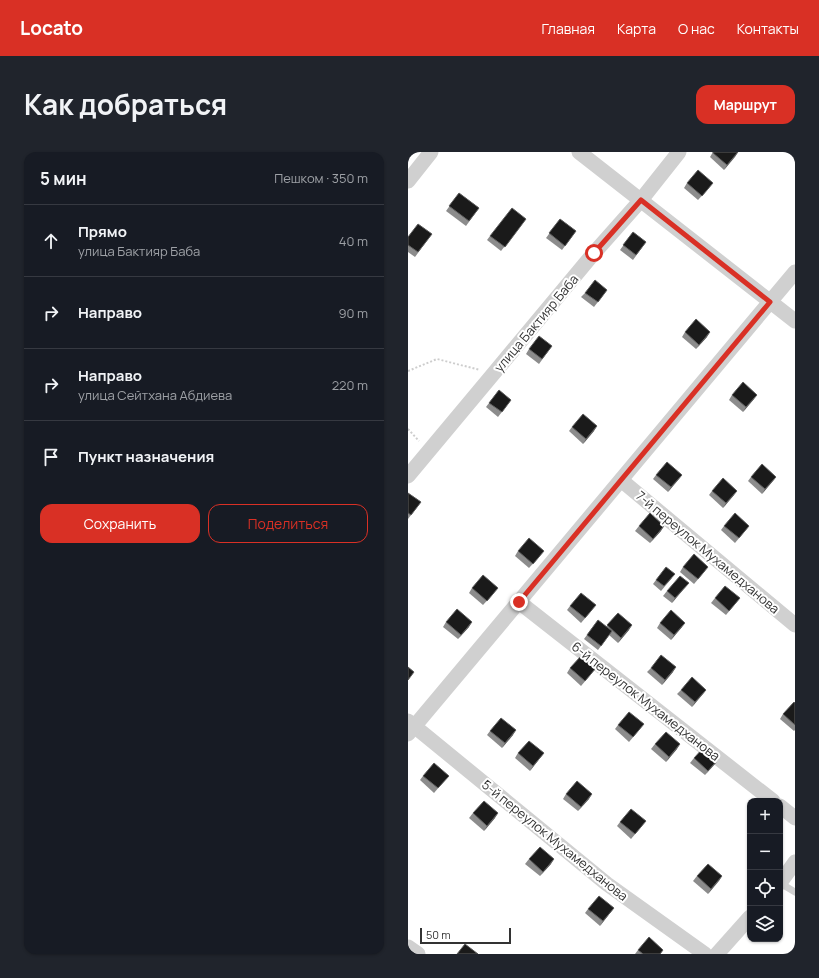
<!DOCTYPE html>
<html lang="ru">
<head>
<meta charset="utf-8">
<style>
  :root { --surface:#171b24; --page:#20242c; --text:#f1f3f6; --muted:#9ea1a6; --line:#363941; --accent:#d93025 }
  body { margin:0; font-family:Manrope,sans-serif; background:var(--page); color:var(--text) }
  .controls { position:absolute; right:12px; bottom:12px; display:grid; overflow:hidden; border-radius:8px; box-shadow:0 1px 3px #0004 }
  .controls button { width:36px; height:36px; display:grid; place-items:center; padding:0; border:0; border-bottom:1px solid var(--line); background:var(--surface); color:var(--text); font:20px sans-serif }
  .scale { position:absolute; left:12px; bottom:10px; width:91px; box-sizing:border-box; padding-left:4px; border:2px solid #333; border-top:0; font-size:11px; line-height:14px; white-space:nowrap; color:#333; -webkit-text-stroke:3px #fff; paint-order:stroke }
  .stop { position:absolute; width:12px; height:12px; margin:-9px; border:3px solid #d93025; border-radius:50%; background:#fff }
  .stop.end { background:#d93025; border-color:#fff; box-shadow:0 1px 4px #0008 }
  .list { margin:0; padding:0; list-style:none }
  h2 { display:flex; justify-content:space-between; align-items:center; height:52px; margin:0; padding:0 16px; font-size:17px }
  h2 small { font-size:13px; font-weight:400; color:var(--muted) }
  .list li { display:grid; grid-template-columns:26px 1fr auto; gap:12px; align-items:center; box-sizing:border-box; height:72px; padding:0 16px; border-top:1px solid var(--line) }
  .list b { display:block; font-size:15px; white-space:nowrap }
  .list p { margin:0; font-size:13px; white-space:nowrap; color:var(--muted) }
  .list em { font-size:13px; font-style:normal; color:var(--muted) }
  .actions { display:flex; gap:8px; padding:12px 16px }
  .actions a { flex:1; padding:9px 0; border:1px solid var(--accent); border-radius:12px; text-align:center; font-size:14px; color:var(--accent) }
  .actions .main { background:var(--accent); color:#fff }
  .icon { flex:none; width:22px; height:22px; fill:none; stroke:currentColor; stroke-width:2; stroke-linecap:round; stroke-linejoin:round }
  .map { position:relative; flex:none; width:387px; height:802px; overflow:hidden; border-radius:12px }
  header { display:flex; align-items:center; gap:24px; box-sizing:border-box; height:56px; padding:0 20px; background:var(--accent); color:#fff }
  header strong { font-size:19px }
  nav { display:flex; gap:22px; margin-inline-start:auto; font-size:14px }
  .intro { display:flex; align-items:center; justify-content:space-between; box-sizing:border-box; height:96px; padding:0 24px }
  h1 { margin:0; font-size:28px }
  .button { padding:10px 18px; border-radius:12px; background:var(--accent); color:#fff; font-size:14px; font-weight:700 }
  main { display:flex; gap:24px; padding:0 24px }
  aside { flex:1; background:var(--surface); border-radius:12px; box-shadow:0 1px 3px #0004 }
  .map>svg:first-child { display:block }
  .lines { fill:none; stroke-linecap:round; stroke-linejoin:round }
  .path { stroke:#cdcdcd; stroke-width:2; stroke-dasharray:2 2; stroke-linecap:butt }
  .service { stroke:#d0d0d0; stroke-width:7 }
  .minor { stroke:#d0d0d0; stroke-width:15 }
  .wall { fill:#8c8c8c }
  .shaded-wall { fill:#5f5f5f }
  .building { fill:#1a1a1a; stroke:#5f5f5f }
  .route { stroke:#d93025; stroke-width:5 }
  .labels { text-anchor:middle; stroke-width:4; stroke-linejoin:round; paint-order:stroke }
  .street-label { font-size:13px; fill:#333; stroke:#fff }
</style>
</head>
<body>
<header>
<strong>Locato</strong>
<nav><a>Главная</a><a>Карта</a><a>О нас</a><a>Контакты</a></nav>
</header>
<div class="intro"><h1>Как добраться</h1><a class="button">Маршрут</a></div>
<main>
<aside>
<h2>5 мин<small>Пешком · 350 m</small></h2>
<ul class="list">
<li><svg class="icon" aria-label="ahead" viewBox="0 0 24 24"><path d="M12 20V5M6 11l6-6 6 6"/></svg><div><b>Прямо</b><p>улица Бактияр Баба</p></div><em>40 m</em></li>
<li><svg class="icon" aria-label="right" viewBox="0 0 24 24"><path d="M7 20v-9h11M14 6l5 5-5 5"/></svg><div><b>Направо</b></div><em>90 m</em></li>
<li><svg class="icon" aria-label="right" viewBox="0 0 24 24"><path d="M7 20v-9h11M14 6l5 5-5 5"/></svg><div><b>Направо</b><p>улица Сейтхана Абдиева</p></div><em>220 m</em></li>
<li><svg class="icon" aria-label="arrive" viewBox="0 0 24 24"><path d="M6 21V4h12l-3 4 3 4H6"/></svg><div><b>Пункт назначения</b></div></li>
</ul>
<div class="actions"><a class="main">Сохранить</a><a>Поделиться</a></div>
</aside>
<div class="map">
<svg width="387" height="802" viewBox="0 0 387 802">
  <rect width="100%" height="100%" fill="#fff"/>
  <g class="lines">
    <!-- path -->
    <g class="path">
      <polyline points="0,219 29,207 72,218"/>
      <polyline points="0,277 11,289"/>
    </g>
    <!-- service -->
    <polyline class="service" points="372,731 387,740"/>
    <!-- minor -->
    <g class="minor">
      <polyline points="171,0 387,169"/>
      <polyline points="0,29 23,0"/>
      <polyline points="0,324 86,221 186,101 233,48 271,0"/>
      <polyline points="213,328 387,473"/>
      <polyline points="111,450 365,649"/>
      <polyline points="0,569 199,732 297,802"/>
      <polyline points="0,582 387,120"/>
      <polyline points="372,654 387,666"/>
      <polyline points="372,731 387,710"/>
      <polyline points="0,795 10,802"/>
      <polyline points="309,802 342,765"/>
    </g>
  </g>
  <!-- wall -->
  <g class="wall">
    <polygon points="305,0 330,0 316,18 302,5"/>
    <polygon points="279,31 301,36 290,48 276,36"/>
    <polygon points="51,41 71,56 58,74 38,59"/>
    <polygon points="118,67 93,99 79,88 82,84"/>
    <polygon points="152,67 168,79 154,98 138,86"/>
    <polygon points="225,80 238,90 225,108 212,98"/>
    <polygon points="24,82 7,105 0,100 0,85"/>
    <polygon points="199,138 186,155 173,145 177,141"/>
    <polygon points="277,180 299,185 288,197 274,185"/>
    <polygon points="144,194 131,212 118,202 121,197"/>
    <polygon points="91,238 103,248 90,265 78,255"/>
    <polygon points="324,243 346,247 335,260 321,248"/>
    <polygon points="164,275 186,279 175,292 161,279"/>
    <polygon points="248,323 274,323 260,340 245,327"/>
    <polygon points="343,325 368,325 354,342 340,329"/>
    <polygon points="304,339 326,343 315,356 301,343"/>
    <polygon points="0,341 13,350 0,367"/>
    <polygon points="231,374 253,379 242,391 227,379"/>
    <polygon points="316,374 341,374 327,391 313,378"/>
    <polygon points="110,399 132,404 121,416 107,404"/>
    <polygon points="275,415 297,419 286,432 272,420"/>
    <polygon points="264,426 253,439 245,432 248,428"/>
    <polygon points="281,431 264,451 255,444 259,439"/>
    <polygon points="64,436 86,441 75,453 61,441"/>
    <polygon points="307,446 332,446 318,463 303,451"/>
    <polygon points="162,454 184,458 173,471 159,458"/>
    <polygon points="210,461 221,478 210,491 201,483 190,498 176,487 190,468 198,475"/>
    <polygon points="38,470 61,475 50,487 35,475"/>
    <polygon points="252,471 274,475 263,488 249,476"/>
    <polygon points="162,516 184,521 173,534 159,521"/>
    <polygon points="243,516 265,520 254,533 239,520"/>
    <polygon points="273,538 298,538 284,555 269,542"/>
    <polygon points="387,551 387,578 386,579 372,567 375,562"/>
    <polygon points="210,573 232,577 221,590 207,577"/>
    <polygon points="82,579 105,583 94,596 79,583"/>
    <polygon points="247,592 269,597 258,610 243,597"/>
    <polygon points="110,601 136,601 122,619 107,606"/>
    <polygon points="286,606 311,606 297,623 282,611"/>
    <polygon points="15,624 37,628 26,641 12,628"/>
    <polygon points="158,642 181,647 170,659 155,647"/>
    <polygon points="65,661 87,666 76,679 61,666"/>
    <polygon points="212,670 234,674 223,687 209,674"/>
    <polygon points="121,707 143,712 132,724 117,712"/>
    <polygon points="289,724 314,724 300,742 285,729"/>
    <polygon points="206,756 192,774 177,761 180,757"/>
    <polygon points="230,798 255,798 252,802 227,802"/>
  </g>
  <!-- shaded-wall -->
  <g class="shaded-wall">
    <polygon points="330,0 327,5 316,18 319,13"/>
    <polygon points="302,180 299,185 288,197 291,193"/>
    <polygon points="349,243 346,247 335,260 338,255"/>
    <polygon points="189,274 186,279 175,292 178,287"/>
    <polygon points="274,323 271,327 260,340 263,335"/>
    <polygon points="368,325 365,329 354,342 357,337"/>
    <polygon points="329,339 326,343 315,356 318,351"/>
    <polygon points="256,374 253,379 242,391 245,387"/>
    <polygon points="281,431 277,435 264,451 267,446"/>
    <polygon points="64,470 61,475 50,487 53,483"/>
    <polygon points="277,471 274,475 263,488 266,483"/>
    <polygon points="224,473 221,478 210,491 213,486"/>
    <polygon points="268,515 265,520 254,533 257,528"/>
    <polygon points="298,538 295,542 284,555 287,550"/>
    <polygon points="108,578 105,583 94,596 97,591"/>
    <polygon points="272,592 269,597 258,610 261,605"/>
    <polygon points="136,601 132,606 122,619 125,614"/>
    <polygon points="311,606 308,611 297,623 300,619"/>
    <polygon points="184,642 181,647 170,659 173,655"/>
    <polygon points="90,661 87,666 76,679 79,674"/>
    <polygon points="146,707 143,712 132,724 135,720"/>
    <polygon points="314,724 311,729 300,742 303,737"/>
    <polygon points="206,756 202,761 192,774 195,769"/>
  </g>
  <!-- building -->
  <g class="building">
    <polygon points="305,0 330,0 319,13 305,1"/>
    <polygon points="290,18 305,31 294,44 279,31"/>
    <polygon points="51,41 71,56 61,69 41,54"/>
    <polygon points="104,56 118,67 97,95 82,84"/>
    <polygon points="152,67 168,79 157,94 141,81"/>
    <polygon points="10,72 24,82 10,100 0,93 0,85"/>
    <polygon points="225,80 238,90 228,103 215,93"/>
    <polygon points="187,128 199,138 190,150 177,141"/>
    <polygon points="288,167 302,180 291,193 277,180"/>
    <polygon points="131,184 144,194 134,207 121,197"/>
    <polygon points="335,230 349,243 338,255 324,243"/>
    <polygon points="91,238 103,248 94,260 81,251"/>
    <polygon points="175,262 189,274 178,287 164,275"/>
    <polygon points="259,310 274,323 263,335 248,323"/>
    <polygon points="354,312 368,325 357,337 343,325"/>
    <polygon points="315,326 329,339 318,351 304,339"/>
    <polygon points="0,341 13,350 3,363 0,361"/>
    <polygon points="242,361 256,374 245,387 231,374"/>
    <polygon points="327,361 341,374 331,386 316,374"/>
    <polygon points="121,386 136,399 125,412 110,399"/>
    <polygon points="286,402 300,415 290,427 275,415"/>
    <polygon points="258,415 267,422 256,434 248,428"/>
    <polygon points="75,423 90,436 79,449 64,436"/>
    <polygon points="272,424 281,431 267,446 259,439"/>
    <polygon points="317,434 332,446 321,459 307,446"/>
    <polygon points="173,441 188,453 177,466 162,454"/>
    <polygon points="49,457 64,470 53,483 38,470"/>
    <polygon points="263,458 277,471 266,483 252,471"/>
    <polygon points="210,461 224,473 213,486 199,473"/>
    <polygon points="190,468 204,479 193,494 179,483"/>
    <polygon points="253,503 268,515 257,528 243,516"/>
    <polygon points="173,504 188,516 177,529 162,516"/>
    <polygon points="0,515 6,520 0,528"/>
    <polygon points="284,525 298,538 287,550 273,538"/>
    <polygon points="386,550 387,551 387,573 375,562"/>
    <polygon points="221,560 236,572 225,585 210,573"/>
    <polygon points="93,566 108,578 97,591 82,579"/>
    <polygon points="258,580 272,592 261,605 247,592"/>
    <polygon points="121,589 136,601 125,614 110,601"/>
    <polygon points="297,594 311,606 300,619 286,606"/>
    <polygon points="26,611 41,624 30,636 15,624"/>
    <polygon points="169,629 184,642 173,655 158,642"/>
    <polygon points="76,649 90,661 79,674 65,661"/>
    <polygon points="223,657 238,669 227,682 212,670"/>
    <polygon points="132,695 146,707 135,720 121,707"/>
    <polygon points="300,712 314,724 303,737 289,724"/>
    <polygon points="191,744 206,756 195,769 180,757"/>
    <polygon points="241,785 255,798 252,802 235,802 230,798"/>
    <polygon points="57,792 70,802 49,802"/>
  </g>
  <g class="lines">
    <!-- route -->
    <polyline class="route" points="111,450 362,150 233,48 186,101"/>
  </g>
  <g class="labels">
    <!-- street labels -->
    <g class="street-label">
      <text transform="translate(128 171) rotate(-50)" y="5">улица Бактияр Баба</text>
      <text transform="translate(300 400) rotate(40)" y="5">7-й переулок Мухамедханова</text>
      <text transform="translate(238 549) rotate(38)" y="5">6-й переулок Мухамедханова</text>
      <text transform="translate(147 688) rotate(39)" y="5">5-й переулок Мухамедханова</text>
    </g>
  </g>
</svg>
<div class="controls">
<button>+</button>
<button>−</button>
<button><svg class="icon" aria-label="locate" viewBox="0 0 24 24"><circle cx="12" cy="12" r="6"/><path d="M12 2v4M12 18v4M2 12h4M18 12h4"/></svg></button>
<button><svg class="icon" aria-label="layers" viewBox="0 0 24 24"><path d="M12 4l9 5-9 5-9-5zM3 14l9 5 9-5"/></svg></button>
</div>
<div class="scale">50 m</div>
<div class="stop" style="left:186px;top:101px"></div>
<div class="stop end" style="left:111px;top:450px"></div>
</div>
</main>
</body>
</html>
